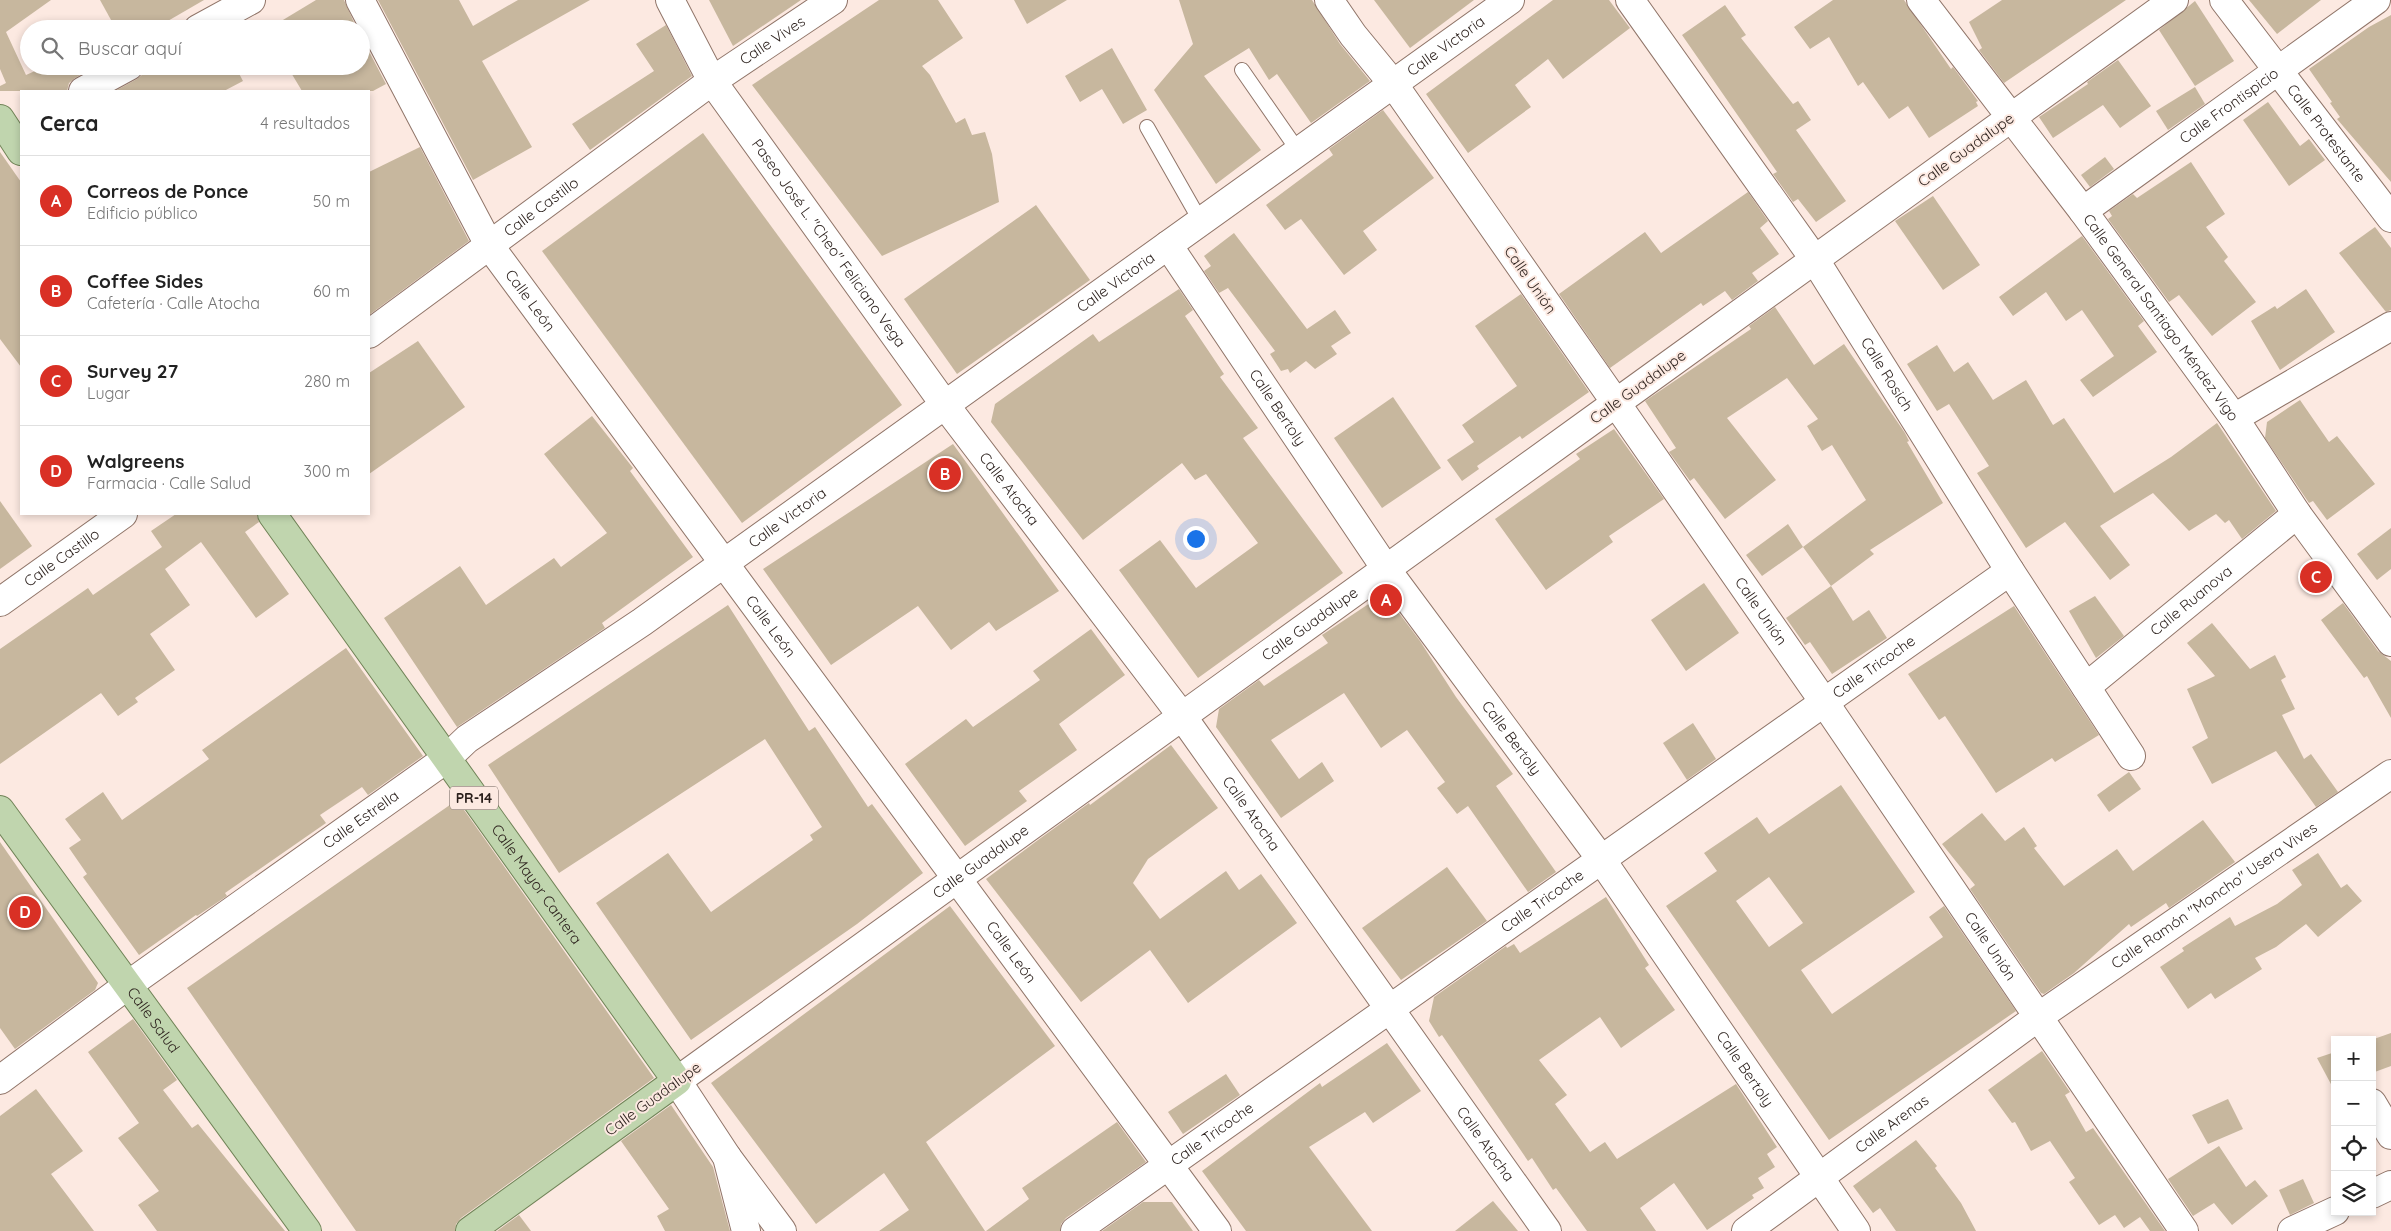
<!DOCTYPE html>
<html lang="es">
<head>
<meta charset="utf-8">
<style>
  :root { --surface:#fff; --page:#f2f2f2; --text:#222; --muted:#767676; --line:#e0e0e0; --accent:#d93025 }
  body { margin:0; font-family:Quicksand,sans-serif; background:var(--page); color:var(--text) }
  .controls { position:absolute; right:15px; bottom:15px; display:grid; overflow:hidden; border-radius:0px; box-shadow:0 2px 8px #0003 }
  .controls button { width:45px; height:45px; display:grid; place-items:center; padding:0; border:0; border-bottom:1px solid var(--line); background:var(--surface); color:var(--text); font:25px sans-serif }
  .you { position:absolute; left:1195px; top:538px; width:18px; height:18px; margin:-12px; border:4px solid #fff; border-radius:50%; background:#1a73e8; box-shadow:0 0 0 8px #1a73e833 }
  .badge { display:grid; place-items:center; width:32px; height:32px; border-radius:50%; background:var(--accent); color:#fff; font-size:16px; font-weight:700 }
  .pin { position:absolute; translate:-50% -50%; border:2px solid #fff; box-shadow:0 1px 5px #0006 }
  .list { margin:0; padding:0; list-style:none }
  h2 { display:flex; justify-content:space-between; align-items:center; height:65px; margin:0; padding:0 20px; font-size:21px }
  h2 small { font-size:16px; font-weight:400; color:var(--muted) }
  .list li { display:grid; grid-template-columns:32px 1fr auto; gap:15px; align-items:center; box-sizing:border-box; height:90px; padding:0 20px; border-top:1px solid var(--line) }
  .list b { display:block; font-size:19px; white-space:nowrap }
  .list p { margin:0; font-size:16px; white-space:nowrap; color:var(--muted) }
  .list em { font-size:16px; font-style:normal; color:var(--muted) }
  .icon { flex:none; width:28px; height:28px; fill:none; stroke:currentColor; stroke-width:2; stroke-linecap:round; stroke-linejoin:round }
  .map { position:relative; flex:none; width:2391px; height:1231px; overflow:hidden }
  .search { position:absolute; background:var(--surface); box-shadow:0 2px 8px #0003; left:20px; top:20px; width:350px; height:55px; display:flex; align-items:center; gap:12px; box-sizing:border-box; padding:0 18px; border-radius:28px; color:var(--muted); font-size:19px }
  .panel { position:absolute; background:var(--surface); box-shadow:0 2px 8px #0003; left:20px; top:90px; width:350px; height:425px; border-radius:0px }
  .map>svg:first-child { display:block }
  .building { fill:#c7b79e; fill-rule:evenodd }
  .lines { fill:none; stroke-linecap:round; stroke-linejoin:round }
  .lane-casing { stroke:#907569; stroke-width:16 }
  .street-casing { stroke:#907569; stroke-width:30 }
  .secondary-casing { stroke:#907569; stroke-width:30 }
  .primary-casing { stroke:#708357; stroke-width:30 }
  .lane { stroke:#fff; stroke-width:14 }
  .street { stroke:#fff; stroke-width:28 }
  .secondary { stroke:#fff; stroke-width:28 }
  .primary { stroke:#c0d5ae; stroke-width:28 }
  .labels { text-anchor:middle; stroke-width:4; stroke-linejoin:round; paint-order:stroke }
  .shield { fill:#fce9e1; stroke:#695c56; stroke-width:1 }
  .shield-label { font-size:14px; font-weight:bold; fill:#2a1f1b }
  .street-label { font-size:15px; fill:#2a1f1b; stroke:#fce9e1 }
</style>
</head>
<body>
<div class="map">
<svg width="2391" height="1231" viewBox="0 0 2391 1231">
  <rect width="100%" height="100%" fill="#fce9e1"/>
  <!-- building -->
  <g class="building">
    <polygon points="0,0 51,0 6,32 26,75 46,66 96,66 75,78 69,83 67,91 0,91 0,86 6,83 0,69"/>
    <polygon points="100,0 204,0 154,29 116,29"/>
    <polygon points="316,0 344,0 357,29 268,29"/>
    <polygon points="378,0 459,0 473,26 518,0 590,0 482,61 532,147 473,180"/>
    <polygon points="709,0 801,0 733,46"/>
    <polygon points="879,0 938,0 963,38 922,66 930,75 956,123 965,118 972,135 985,132 992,154 999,202 882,256 752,85"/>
    <polygon points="1014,0 1067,0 1027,24"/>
    <polygon points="1179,0 1312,0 1340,44 1370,81 1311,123 1277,74 1269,80 1249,48 1204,76 1261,150 1216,184 1154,90 1193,44"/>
    <polygon points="1374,0 1474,0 1410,48"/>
    <polygon points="1553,0 1609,0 1630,28 1563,79 1548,59 1515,85 1531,107 1468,153 1426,94"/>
    <polygon points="1833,0 1904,0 1951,69 1953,67 1978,101 1976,102 1978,106 1929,138 1908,106 1889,119 1863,82 1858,86 1829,37 1810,49 1794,27"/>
    <polygon points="2002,0 2126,0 2004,83 1979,50 1982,48 1969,22"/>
    <polygon points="2249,0 2321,0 2277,34"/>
    <polygon points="2195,1 2234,61 2195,86 2159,30"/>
    <polygon points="1725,5 1746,35 1741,38 1793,104 1798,101 1811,120 1796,130 1846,201 1816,222 1798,199 1793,202 1773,174 1777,172 1682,35"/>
    <polygon points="2391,15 2391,182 2337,119 2340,117 2330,103 2332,102 2309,69 2369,27"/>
    <polygon points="666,25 692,76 590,150 572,124 654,71 636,44"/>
    <polygon points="361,36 386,84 373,91 302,91 287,66 361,66"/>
    <polygon points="1112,48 1147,110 1123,124 1102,89 1080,102 1065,76"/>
    <polygon points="2118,60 2151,106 2120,128 2103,105 2053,138 2039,117 2088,84 2087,82"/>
    <polygon points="145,66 235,66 243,81 224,91 115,91 137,79 143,74"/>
    <polygon points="2195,87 2205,104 2168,130 2156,111"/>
    <polygon points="2268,102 2300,146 2309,139 2325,160 2289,186 2243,120"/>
    <polygon points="1383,110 1434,178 1363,231 1377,250 1344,275 1301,219 1285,230 1266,205 1333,155 1329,149"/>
    <polygon points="703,133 902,405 742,523 542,251"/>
    <polygon points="420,147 469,241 369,315 369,172"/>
    <polygon points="0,152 21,182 21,367 0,339"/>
    <polygon points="2105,157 2114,169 2090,187 2081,175"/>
    <polygon points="2191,162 2225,214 2206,227 2228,257 2224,261 2256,302 2212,336 2179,295 2169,302 2108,219 2112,216 2109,211 2133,194 2137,198"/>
    <polygon points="1748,192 1768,221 1760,228 1779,254 1752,273 1758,281 1732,300 1725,291 1703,306 1701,303 1610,368 1559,294 1645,232 1661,253"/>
    <polygon points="1933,196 1980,265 1943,290 1895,221"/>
    <polygon points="1036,205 1090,280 957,374 904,299"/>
    <polygon points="2375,227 2391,248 2391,310 2386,312 2339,253"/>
    <polygon points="1234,233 1307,329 1335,310 1351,333 1331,346 1337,354 1315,369 1306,361 1290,373 1288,369 1281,371 1270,354 1275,351 1228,288 1219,293 1204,271 1211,266 1204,256"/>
    <polygon points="2082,236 2144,321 2138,326 2157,352 2093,397 2080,380 2114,356 2082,310 2066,321 2046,292 2013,316 1999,297"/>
    <polygon points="1179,289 1193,310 1185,316 1224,374 1220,377 1258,428 1243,438 1343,573 1198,678 1119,570 1160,540 1196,588 1258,543 1206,474 1195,480 1182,463 1083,540 991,422 995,404 1093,334 1099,342"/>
    <polygon points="2306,289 2335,332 2280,370 2251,321 2275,306 2277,309"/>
    <polygon points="1521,294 1589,392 1522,439 1520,436 1477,466 1479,469 1462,481 1447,460 1474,442 1462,425 1517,386 1475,326"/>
    <polygon points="1775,307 1814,365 1844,344 1905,433 1909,441 1907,442 1943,503 1870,550 1874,554 1831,586 1803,547 1866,500 1832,445 1822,451 1807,426 1818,419 1787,378 1727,418 1776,480 1725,519 1694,478 1690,481 1669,452 1676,448 1645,401 1751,329 1749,326"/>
    <polygon points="418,341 465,407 369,474 369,373"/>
    <polygon points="1937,345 1954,372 1968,362 1993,400 2026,380 2053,425 2064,418 2114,493 2171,457 2217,423 2276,511 2242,539 2229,520 2225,523 2216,514 2189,531 2153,493 2100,526 2130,565 2110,580 2065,522 2026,548 1977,473 1989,466 1949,404 1937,411 1907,364"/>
    <polygon points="1393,397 1441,468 1382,508 1334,438"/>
    <polygon points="2300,400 2329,442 2337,436 2375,484 2327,520 2313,501 2309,503 2265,438 2267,422"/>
    <polygon points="592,416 633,468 630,471 693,557 602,623 605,628 457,727 384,618 460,566 486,605 554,558 561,567 607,533 544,454"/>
    <polygon points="1614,429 1664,499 1609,536 1613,542 1546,590 1495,519 1580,459 1576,454"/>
    <polygon points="953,444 1059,591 996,631 989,622 951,650 918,606 831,665 763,569"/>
    <polygon points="0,501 32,546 0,569"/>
    <polygon points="176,514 257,514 259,522 245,532 289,594 256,618 201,542 165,569 190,605 150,634 175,670 135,698 138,702 118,716 101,693 0,764 0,649 88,588 93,595 162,547 151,531"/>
    <polygon points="1788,524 1803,547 1762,576 1746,555"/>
    <polygon points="2391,528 2391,569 2377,580 2357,554"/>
    <polygon points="1704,583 1739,633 1686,671 1651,620"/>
    <polygon points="1831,586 1853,621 1869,610 1887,638 1832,674 1810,642 1805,645 1786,618"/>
    <polygon points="2095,596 2124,636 2096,658 2069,611"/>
    <polygon points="1376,599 1390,601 1420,641 1456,697 1513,774 1496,786 1556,872 1528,892 1468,806 1457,814 1437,788 1445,782 1407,730 1381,748 1344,693 1271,740 1299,779 1322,762 1334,781 1281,818 1216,727 1219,709 1259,680 1264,686 1328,643 1322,635"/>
    <polygon points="2343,603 2378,651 2391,661 2391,718 2367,676 2364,678 2321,620"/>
    <polygon points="728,605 809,731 815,727 868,807 872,804 923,873 857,924 691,1040 596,903 668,853 711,912 813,840 810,835 822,827 765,739 559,873 488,765"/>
    <polygon points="2014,606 2099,735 2055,762 2052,758 1996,793 1945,716 1939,720 1908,674"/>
    <polygon points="2212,623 2250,669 2275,655 2286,677 2281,680 2295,709 2282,715 2304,759 2311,754 2338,792 2316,807 2276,751 2212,784 2192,747 2208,738 2187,689 2215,676 2187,643"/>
    <polygon points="1091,629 1125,675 1059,724 1077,750 1019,791 1027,801 965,846 905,764 966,719 973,727 1040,680 1033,671"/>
    <polygon points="346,648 423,756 368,795 362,787 320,815 326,823 225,893 227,896 197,916 196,915 139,955 83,877 87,874 69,848 81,840 65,819 103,792 122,820 209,759 202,750"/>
    <polygon points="1693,723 1716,759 1687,780 1663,743"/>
    <polygon points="1171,745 1218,808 1148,859 1133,883 1160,919 1226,871 1239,890 1261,874 1297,923 1188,1003 1150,950 1081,1002 986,879 1038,840 1089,803 1090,805"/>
    <polygon points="2129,772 2141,789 2109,812 2097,795"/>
    <path d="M 1841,785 L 1915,892 L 1801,970 L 1832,1014 L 1943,937 L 1929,917 L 1944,906 L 2016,1011 L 1829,1140 L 1666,906 L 1717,871 L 1704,853 L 1757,817 L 1769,834 ZM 1769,877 L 1803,923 L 1769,947 L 1736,901 Z"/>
    <polygon points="457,800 654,1078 461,1218 456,1224 455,1231 356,1231 187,988"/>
    <polygon points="1982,813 2005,841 2024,827 2037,846 2034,848 2064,886 2117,849 2133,871 2203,820 2235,862 2169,908 2166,903 2131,927 2129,924 2074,973 2044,994 2041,993 1970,889 1975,885 1942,844"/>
    <polygon points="0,842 98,983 95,990 15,1049 0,1028"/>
    <polygon points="2318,853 2341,888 2347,884 2362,901 2318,937 2306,924 2276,947 2255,958 2262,969 2215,999 2211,993 2188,1009 2160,967 2184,951 2182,948 2230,917 2235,926 2277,904 2302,885 2292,870"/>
    <polygon points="1447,867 1487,921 1401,980 1362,928"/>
    <polygon points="1606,897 1649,965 1645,968 1675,1010 1621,1048 1600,1017 1539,1060 1567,1095 1555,1104 1590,1152 1605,1142 1617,1159 1736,1084 1777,1147 1767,1154 1775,1167 1758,1178 1764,1188 1752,1195 1754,1198 1707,1230 1674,1183 1640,1208 1656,1231 1587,1231 1556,1188 1553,1190 1532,1158 1528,1161 1442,1035 1439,1037 1429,1021 1434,997 1506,946 1507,948 1514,944 1520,953"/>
    <polygon points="950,906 1055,1046 926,1142 985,1231 879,1231 909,1210 884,1173 816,1224 711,1083"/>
    <polygon points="133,1019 177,1080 163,1090 192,1128 198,1124 285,1231 157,1231 138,1205 159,1191 118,1138 139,1123 88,1052"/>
    <polygon points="2391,1033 2391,1066 2372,1073 2371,1040"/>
    <polygon points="1387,1043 1421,1091 1373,1123 1365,1112 1309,1147 1372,1231 1246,1231 1202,1171 1320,1083 1322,1087"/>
    <polygon points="2042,1051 2070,1092 2065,1095 2086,1132 2093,1128 2165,1231 2150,1231 2140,1217 2124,1228 2115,1215 2099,1225 2069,1182 2075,1178 2050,1141 2031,1151 2015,1122 2012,1123 1988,1090"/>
    <polygon points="2335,1052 2335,1085 2332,1086 2317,1058"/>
    <polygon points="1226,1074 1240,1095 1183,1134 1168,1112"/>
    <polygon points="36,1089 83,1151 51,1174 94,1231 0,1231 0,1116"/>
    <polygon points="2228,1099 2243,1129 2208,1144 2192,1115"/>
    <polygon points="671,1105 713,1167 730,1231 665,1231 657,1216 669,1209 621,1141"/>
    <polygon points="1117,1122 1146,1162 1066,1218 1061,1224 1060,1231 986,1231 1029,1199 1022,1188"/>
    <polygon points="1916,1140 1937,1166 1935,1168 1961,1203 1976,1231 1896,1231 1880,1208 1873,1213 1853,1186"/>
    <polygon points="2219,1146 2246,1187 2255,1180 2268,1196 2232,1225 2214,1203 2193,1216 2168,1179"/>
    <polygon points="2303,1179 2314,1203 2290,1215 2279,1190"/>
    <polygon points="1493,1201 1518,1231 1455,1231"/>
    <polygon points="1143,1202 1172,1202 1193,1231 1102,1231"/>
    <polygon points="519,1215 531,1231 497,1231"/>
  </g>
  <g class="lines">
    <defs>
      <g id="lane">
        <polyline points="1242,70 1299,152"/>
        <polyline points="1147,127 1201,222"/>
      </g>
      <g id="street">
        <path id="s1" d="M 360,0 L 489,245 L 1217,1231"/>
        <path id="s2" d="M 670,0 L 712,81 L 945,405 L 1182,716 L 1547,1231"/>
        <path id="s3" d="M 1630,0 L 1815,260 L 2010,571 L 2131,756"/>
        <path id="s4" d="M 1921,0 L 2083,211 L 2234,418 L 2297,514 L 2391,642"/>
        <path id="s5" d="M 2174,0 L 1616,403 L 1824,702 L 2184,1231"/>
        <path id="s6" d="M 2224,0 L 2391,218"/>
        <polyline points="198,29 251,0"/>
        <polyline points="83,91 129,66"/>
        <path id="s7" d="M 2083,211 L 2376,0"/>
        <path id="s8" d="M 1168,245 L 1386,569 L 1601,859 L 1856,1231"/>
        <path id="s9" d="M 369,334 L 712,81 L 833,0"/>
        <polyline points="2234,418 2391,326"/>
        <path id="s10" d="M 0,602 L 123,514"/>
        <path id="s11" d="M 2086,687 L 2297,514"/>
        <path id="s12" d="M 0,1080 L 128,985 L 446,759 L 467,739 L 642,622 L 1510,0"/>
        <polyline points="2372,1103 2391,1135"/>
        <polyline points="727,1157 782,1231"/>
        <polyline points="2372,1194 2391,1185"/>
        <path id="s13" d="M 1075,1231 L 2010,571"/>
        <path id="s14" d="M 1746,1231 L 2038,1017 L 2391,774"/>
        <polyline points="2292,1231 2335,1211"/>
      </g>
      <g id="secondary">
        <path id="s15" d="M 746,1231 L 727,1157 L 677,1081 L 1616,403 L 1394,85 L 1353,35 L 1329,0"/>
      </g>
      <g id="primary">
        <polyline points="0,119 21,151"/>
        <path id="s16" d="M 272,514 L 677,1081 L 470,1231"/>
        <path id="s17" d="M 0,810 L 307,1231"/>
      </g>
    </defs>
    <!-- lane casing -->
    <use href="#lane" class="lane-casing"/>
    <!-- street casing -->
    <use href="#street" class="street-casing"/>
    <!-- secondary casing -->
    <use href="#secondary" class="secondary-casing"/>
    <!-- primary casing -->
    <use href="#primary" class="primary-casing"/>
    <!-- lane -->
    <use href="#lane" class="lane"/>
    <!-- street -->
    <use href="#street" class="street"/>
    <!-- secondary -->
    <use href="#secondary" class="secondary"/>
    <!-- primary -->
    <use href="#primary" class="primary"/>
  </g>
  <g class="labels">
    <!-- shield labels -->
    <rect class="shield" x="450" y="786.5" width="48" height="23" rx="4"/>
    <g class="shield-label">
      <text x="474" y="803">PR-14</text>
    </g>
    <!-- street labels -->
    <g class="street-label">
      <text dy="5" stroke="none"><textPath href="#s9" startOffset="499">Calle Vives</textPath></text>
      <text dy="5" stroke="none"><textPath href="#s12" startOffset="1778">Calle Victoria</textPath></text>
      <text dy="5" stroke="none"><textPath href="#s7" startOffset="180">Calle Frontispicio</textPath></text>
      <text dy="5" stroke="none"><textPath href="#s6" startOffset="168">Calle Protestante</textPath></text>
      <text transform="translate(1966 150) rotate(-36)" y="5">Calle Guadalupe</text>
      <text dy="5" stroke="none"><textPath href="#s9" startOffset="214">Calle Castillo</textPath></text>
      <text dy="5" stroke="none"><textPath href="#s2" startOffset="291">Paseo José L. "Cheo" Feliciano Vega</textPath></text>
      <text transform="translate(1530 280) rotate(55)" y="5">Calle Unión</text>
      <text dy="5" stroke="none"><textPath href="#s12" startOffset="1372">Calle Victoria</textPath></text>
      <text dy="5" stroke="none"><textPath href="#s1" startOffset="346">Calle León</textPath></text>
      <text dy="5" stroke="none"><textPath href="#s4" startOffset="398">Calle General Santiago Méndez Vigo</textPath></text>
      <text dy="5" stroke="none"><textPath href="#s3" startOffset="454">Calle Rosich</textPath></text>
      <text transform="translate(1638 387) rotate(-36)" y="5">Calle Guadalupe</text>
      <text dy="5" stroke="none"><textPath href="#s8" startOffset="196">Calle Bertoly</textPath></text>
      <text dy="5" stroke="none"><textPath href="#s2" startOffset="596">Calle Atocha</textPath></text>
      <text dy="5" stroke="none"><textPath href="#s12" startOffset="968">Calle Victoria</textPath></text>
      <text dy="5" stroke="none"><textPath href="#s10" startOffset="76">Calle Castillo</textPath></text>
      <text dy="5" stroke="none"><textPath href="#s11" startOffset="136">Calle Ruanova</textPath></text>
      <text dy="5" stroke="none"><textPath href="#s5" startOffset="942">Calle Unión</textPath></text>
      <text dy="5" stroke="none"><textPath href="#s15" startOffset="948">Calle Guadalupe</textPath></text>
      <text dy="5" stroke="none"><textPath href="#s1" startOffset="751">Calle León</textPath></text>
      <text dy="5" stroke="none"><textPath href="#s13" startOffset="978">Calle Tricoche</textPath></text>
      <text dy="5" stroke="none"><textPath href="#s8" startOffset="601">Calle Bertoly</textPath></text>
      <text dy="5" stroke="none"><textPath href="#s2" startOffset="1001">Calle Atocha</textPath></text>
      <text dy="5" stroke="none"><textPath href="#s12" startOffset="445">Calle Estrella</textPath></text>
      <text dy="5" stroke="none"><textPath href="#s15" startOffset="542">Calle Guadalupe</textPath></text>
      <text dy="5" stroke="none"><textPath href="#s16" startOffset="455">Calle Mayor Cantera</textPath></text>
      <text dy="5" stroke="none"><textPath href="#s14" startOffset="576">Calle Ramón "Moncho" Usera Vives</textPath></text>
      <text dy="5" stroke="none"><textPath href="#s13" startOffset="572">Calle Tricoche</textPath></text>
      <text dy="5" stroke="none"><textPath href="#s5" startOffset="1348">Calle Unión</textPath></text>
      <text dy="5" stroke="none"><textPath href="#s1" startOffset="1156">Calle León</textPath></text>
      <text dy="5" stroke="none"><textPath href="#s17" startOffset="260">Calle Salud</textPath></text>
      <text dy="5" stroke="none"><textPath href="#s8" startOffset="1006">Calle Bertoly</textPath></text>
      <text transform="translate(653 1099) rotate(-36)" y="5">Calle Guadalupe</text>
      <text dy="5" stroke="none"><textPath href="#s14" startOffset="181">Calle Arenas</textPath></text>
      <text dy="5" stroke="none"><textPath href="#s13" startOffset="168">Calle Tricoche</textPath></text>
      <text dy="5" stroke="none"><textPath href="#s2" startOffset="1406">Calle Atocha</textPath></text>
    </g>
  </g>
</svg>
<div class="controls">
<button>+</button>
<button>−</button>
<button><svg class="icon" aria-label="locate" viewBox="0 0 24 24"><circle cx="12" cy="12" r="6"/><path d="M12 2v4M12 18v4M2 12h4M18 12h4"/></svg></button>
<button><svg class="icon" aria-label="layers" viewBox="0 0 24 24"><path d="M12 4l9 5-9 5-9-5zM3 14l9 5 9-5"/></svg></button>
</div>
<div class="you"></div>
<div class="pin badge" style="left:1386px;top:600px">A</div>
<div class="pin badge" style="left:945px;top:474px">B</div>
<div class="pin badge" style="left:2316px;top:577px">C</div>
<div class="pin badge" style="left:25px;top:912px">D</div>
<div class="search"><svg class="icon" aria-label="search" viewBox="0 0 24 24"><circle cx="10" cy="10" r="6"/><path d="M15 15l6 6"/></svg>Buscar aquí</div>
<section class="panel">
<h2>Cerca<small>4 resultados</small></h2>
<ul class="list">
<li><span class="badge">A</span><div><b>Correos de Ponce</b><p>Edificio público</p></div><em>50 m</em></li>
<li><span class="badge">B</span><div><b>Coffee Sides</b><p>Cafetería · Calle Atocha</p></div><em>60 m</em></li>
<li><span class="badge">C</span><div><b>Survey 27</b><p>Lugar</p></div><em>280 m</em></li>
<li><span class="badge">D</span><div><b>Walgreens</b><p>Farmacia · Calle Salud</p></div><em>300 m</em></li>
</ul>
</section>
</div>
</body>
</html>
